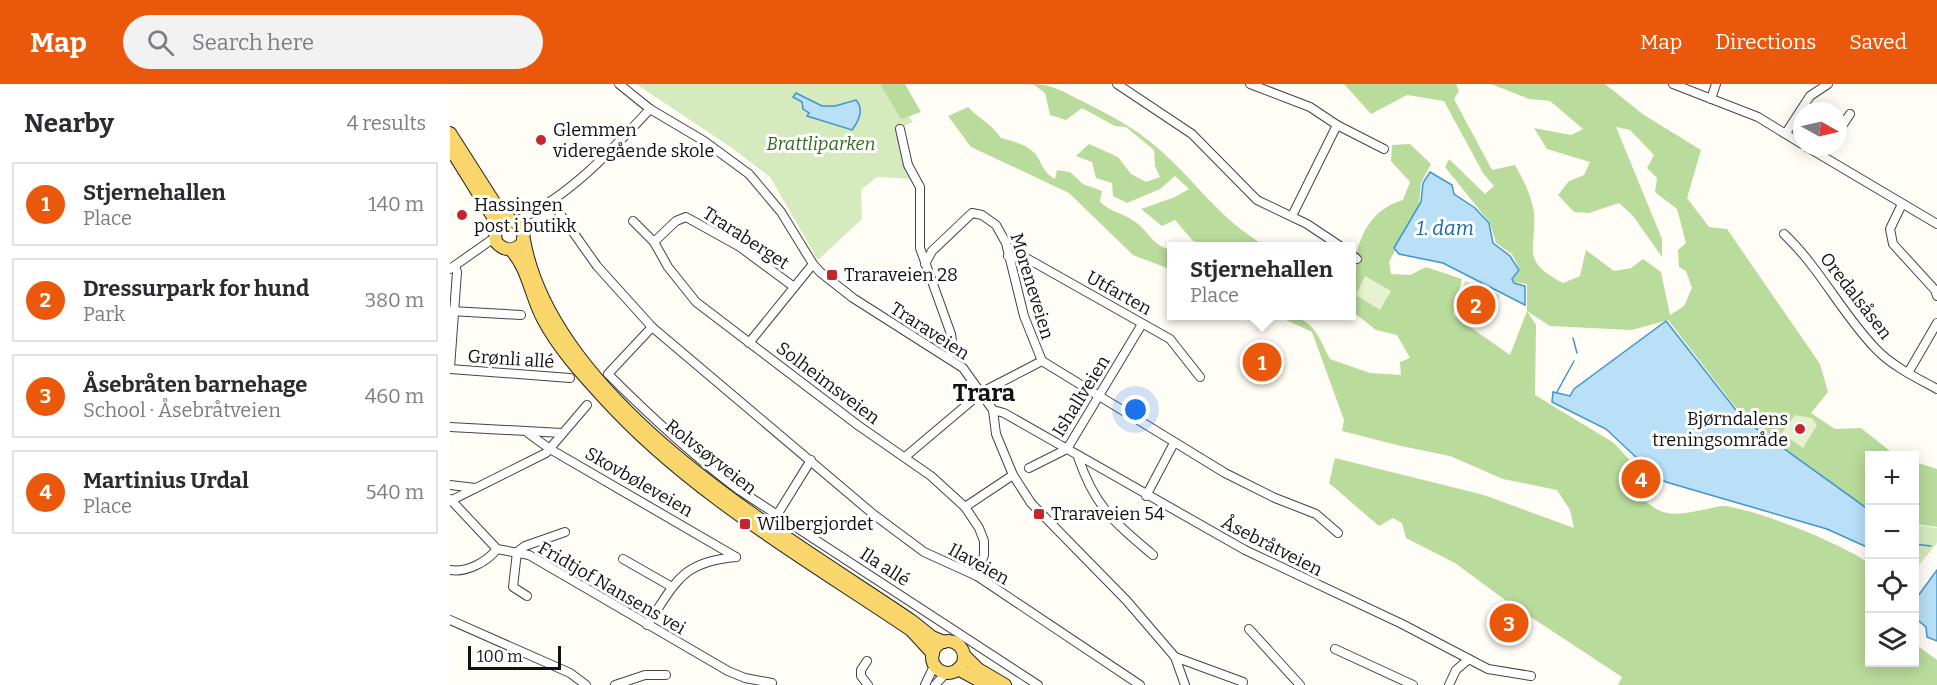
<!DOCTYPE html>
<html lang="en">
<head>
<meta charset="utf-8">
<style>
  :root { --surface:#fff; --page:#f2f2f3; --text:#2b2b33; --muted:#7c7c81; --line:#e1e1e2; --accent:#ea580c }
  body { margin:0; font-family:Bitter,serif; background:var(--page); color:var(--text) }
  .controls { position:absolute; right:18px; bottom:18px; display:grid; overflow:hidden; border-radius:0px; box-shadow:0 3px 15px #0003 }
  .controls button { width:54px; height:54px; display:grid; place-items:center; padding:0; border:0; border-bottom:2px solid var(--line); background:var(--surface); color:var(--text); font:30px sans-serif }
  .compass { position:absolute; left:1343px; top:18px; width:54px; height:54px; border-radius:50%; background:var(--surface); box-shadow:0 3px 15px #0003; rotate:98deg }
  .scale { position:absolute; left:18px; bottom:15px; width:93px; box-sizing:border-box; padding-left:6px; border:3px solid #111; border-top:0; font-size:16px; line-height:21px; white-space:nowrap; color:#111; -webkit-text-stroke:4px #fff; paint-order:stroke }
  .you { position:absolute; left:686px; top:326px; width:21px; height:21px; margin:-15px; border:4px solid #fff; border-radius:50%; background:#1a73e8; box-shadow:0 0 0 9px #1a73e833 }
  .badge { display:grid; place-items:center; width:39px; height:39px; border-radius:50%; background:var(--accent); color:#fff; font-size:20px; font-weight:700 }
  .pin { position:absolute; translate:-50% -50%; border:3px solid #fff; box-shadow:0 2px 6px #0006 }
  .popup { position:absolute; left:717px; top:158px; width:189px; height:78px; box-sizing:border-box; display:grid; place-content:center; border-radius:0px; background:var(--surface); filter:drop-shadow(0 2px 4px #0005); font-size:20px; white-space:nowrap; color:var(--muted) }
  .popup b { font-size:22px; color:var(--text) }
  .popup::after { content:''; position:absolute; left:50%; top:100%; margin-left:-12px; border:12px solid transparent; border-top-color:var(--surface) }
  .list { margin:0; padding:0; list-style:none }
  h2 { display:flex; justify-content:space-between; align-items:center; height:78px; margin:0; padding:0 24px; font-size:26px }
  h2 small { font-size:20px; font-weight:400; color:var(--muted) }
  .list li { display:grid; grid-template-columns:39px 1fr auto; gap:18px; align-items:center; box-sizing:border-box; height:84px; margin:0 12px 12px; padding:0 12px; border:2px solid var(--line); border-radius:0px }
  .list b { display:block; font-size:22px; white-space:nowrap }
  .list p { margin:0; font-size:20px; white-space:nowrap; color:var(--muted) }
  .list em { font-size:20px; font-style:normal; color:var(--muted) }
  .icon { flex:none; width:33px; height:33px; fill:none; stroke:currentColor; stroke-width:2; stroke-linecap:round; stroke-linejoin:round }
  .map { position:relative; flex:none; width:1487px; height:601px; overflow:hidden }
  header { display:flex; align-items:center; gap:36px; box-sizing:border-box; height:84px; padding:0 30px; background:var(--accent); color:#fff }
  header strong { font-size:28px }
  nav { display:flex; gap:33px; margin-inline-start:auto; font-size:21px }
  .search { width:420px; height:54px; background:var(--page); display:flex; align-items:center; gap:15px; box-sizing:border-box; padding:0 21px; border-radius:33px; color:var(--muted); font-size:22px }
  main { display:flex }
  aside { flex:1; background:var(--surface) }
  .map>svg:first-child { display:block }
  .green { fill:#d5ebbd }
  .forest { fill:#b9dc9c }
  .pitch { fill:#e6f2cf }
  .water { fill:#b9e0f7; stroke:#3f96cf; stroke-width:1.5 }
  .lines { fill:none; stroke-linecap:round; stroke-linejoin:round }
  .stream { stroke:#3f96cf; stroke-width:1.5 }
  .street-casing { stroke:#444; stroke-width:10 }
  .primary-casing { stroke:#222; stroke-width:14 }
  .street { stroke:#fff; stroke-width:8 }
  .primary { stroke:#f9d66b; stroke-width:12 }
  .poi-dot { fill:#c4262e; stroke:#fff; stroke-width:2 }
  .labels { text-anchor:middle; stroke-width:6; stroke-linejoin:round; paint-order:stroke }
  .poi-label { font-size:18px; fill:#111; stroke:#fff; text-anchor:start }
  .park-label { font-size:18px; font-style:italic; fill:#2f6b1f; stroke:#fff }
  .street-label { font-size:18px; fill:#111; stroke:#fff }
  .water-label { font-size:20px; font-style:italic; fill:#1768a6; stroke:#fff }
  .district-label { font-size:24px; font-weight:bold; fill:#111; stroke:#fff }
</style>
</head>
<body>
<header>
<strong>Map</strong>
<div class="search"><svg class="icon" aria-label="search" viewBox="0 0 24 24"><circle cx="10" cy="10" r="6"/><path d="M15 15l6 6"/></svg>Search here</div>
<nav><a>Map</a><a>Directions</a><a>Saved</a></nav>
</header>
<main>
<aside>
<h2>Nearby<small>4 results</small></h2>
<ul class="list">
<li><span class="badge">1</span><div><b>Stjernehallen</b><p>Place</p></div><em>140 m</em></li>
<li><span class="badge">2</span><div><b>Dressurpark for hund</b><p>Park</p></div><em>380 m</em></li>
<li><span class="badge">3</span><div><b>Åsebråten barnehage</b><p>School · Åsebråtveien</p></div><em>460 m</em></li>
<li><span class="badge">4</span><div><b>Martinius Urdal</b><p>Place</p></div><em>540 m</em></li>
</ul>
</aside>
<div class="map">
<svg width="1487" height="601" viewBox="0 0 1487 601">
  <rect width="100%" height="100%" fill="#fffdf5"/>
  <!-- green -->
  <g class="green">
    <polygon points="186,0 436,0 463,38 452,43 464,95 427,93 411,106 412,135 368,176 320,93 282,64"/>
    <polygon points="1015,197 1050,211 1035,236 1020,239 1004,231"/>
    <polygon points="1465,441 1487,444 1487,459 1465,486"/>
  </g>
  <!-- forest -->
  <g class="forest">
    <polygon points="430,0 455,0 471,28 451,35"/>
    <path d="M 583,0 C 602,0 616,9 634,18 C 659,31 682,42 704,61 C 744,94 769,136 816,162 L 791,162 L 786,160 L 766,162 L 743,157 L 725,136 L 712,142 L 691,125 L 725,113 L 739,105 L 725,92 L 710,105 L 677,119 L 663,112 L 662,99 L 646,94 L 642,78 L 626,72 L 639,60 L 668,73 L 681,90 L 696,98 L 710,93 L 705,82 L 704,66 L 676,43 L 665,42 L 632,24 L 616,36 L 600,31 L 595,9 Z"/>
    <path d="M 894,0 L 1006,0 L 1009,7 L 1004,15 L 1042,86 L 1065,81 C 1073,95 1082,113 1084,129 C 1087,166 1069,176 1113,199 L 1130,192 L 1136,166 L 1164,187 L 1181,184 L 1193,175 L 1211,188 L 1220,231 L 1234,222 L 1242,204 L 1236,187 L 1229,183 L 1228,166 L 1236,159 L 1227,125 L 1205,108 L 1207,94 L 1197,84 L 1204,71 L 1180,46 L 1166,43 L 1212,155 L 1212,173 L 1183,132 L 1169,119 L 1139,129 L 1124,128 L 1108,111 L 1119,97 L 1134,91 L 1140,78 L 1097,65 L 1084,44 L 1121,51 L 1133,45 L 1100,17 L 1079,15 L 1041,0 L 1155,0 L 1194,31 L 1251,66 L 1237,114 L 1259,143 L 1277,145 L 1370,280 L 1378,308 L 1361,329 L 1385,345 L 1411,344 L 1445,371 L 1420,372 L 1419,426 L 1294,334 L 1218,236 L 1182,246 L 1100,242 L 1077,227 L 1086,241 L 1085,311 L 1164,359 L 1183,380 L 1186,409 C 1212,432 1218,433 1252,426 C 1259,425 1267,422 1274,422 C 1309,426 1390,459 1419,479 L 1420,578 L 1464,578 L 1465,554 L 1468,562 L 1487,576 L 1487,601 L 1168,601 L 1172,593 L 1055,516 L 1005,479 L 956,454 L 952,439 L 943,434 L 929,442 L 879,399 L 885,374 L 1034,411 L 1124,444 L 1120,426 L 1107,406 L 1053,395 L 1000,372 L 951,362 L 892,347 L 894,336 L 862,248 L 828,232 C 863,231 866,248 880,275 L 920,289 L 951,291 L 950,278 L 960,274 L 947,251 L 926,246 L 902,227 C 902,184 904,130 953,116 L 960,98 L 941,77 L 942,61 L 960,60 L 981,80 L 971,99 L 969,121 L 939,178 L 941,190 L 960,191 L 976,183 L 1012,195 L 1003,231 L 1060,271 L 1077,227 L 1077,200 L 1064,198 L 1063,195 L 1070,186 L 1062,170 L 1046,159 L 1040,139 L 995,83 L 999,75 L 1035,110 L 1044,102 L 1033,89 L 994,17 L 957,11 L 921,30 Z"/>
    <path d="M 518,23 C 528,34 543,41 551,54 C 563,57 579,61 587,72 C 593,82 594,89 605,95 L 607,86 L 620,88 L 633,100 L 652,107 L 650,118 C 660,128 673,129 684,137 C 700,148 699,159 722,167 L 722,186 L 683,171 L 619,109 L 521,63 L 498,32 Z"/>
    <polygon points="1465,378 1487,385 1487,443 1465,440"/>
  </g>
  <!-- pitch -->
  <g class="pitch">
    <polygon points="915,192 941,207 930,226 906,211"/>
    <polygon points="1345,331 1362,334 1367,341 1353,364 1332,349"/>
  </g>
  <!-- water -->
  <g class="water">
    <path d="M 346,9 L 372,22 L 385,22 L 406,16 C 415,26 408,38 402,46 L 357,32 L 359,29 L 353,25 L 352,18 L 343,13 Z"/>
    <polygon points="980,88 1002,101 1004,110 1025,124 1039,139 1043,159 1060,172 1069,186 1062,195 1064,199 1075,202 1075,221 993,179 949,170 944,164 971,118 973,99"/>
    <polygon points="1216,237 1293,335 1419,426 1419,464 1377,445 1216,398 1204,390 1156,345 1102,318 1103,308 1120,312 1124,305"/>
    <polygon points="1487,486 1487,557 1477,553 1476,543 1464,533 1465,516"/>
  </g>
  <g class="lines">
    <!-- stream -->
    <g class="stream">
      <polyline points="1123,254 1127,269"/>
      <polyline points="1107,308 1124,277"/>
      <polyline points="1464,460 1481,462"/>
    </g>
    <defs>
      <g id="street">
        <polyline points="169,0 200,25 254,57 299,90 331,128 363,180 370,188 403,214 513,284 543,326 546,350 563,391 581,419 677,517 725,573 735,601"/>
        <polyline points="667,0 742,50 807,116 857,140 890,162"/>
        <polyline points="800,0 860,23 887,41 842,132"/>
        <polyline points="1223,0 1308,33 1352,60"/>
        <polyline points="1261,15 1266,0"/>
        <polyline points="887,41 934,65"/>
        <polyline points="450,45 458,81 470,103 470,164 501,250 503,263 498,273"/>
        <polyline points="1388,48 1400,30"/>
        <polyline points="1336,49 1360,12 1378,0"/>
        <polyline points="1357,63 1487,140"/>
        <polyline points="101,117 147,182 202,243 423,430 474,468 527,492 690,601"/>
        <polyline points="1452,120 1440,145 1443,160 1485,206 1487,212"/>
        <path d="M 66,137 C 119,113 161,67 200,25"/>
        <polyline points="183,137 204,158 218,183 246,218 409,342 481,392 515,423 529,444 534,457 534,471 527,492"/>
        <path d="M 1334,150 C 1370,184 1392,230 1426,265 C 1442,282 1467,294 1487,305"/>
        <polyline points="204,158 226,137 236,133 290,163 344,203"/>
        <polyline points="902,171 907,175"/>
        <polyline points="558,172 578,175 720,255 750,293"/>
        <polyline points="475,180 482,167 522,129 532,131 546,141 556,159 574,232 592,277 775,389 825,414 866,430 888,449"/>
        <polyline points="0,185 44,154"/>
        <polyline points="1,227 71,231"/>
        <path d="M 202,243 L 158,290 C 200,332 242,371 289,406 L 588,601"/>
        <polyline points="299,259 363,180"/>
        <polyline points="0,284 7,188 5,182"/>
        <polyline points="0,285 120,294"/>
        <polyline points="1458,289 1487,239"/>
        <polyline points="543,326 554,329 795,466 952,540 1038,585 1081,592"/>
        <polyline points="0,343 112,349"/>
        <polyline points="78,349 100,365 286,473"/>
        <polyline points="455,373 532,308 592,277"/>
        <path d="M 628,373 C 645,423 664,438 703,471"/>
        <polyline points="579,384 617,365 692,240"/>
        <polyline points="0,401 25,404"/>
        <polyline points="696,412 724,359"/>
        <polyline points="0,415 47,465 79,471 278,587 295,594 322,599"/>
        <polyline points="0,417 96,369 137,321"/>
        <polyline points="515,423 563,391"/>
        <polyline points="327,431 361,376"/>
        <polyline points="173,475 222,503"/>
        <path d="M 0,486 C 16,489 37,478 47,465"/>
        <polyline points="77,512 63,503 67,468 75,462 115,448"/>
        <polyline points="0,536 120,589 136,601"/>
        <path d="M 197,541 C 226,499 230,478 286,473"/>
        <polyline points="799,545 850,601"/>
        <polyline points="885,565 963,601"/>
        <polyline points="725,573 793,598"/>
        <polyline points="417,577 411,586 411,592 418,601"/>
        <polyline points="165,601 195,591 216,591"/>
        <polyline points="475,601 485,580"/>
        <polyline points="485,601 497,588"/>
        <polyline points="999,601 1006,586 1019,575"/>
      </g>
      <g id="primary">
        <polyline points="0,49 51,129 60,135"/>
        <path d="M 0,64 L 43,133 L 46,158 C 54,167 63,168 72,160 L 74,149 L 70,139 L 54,136 L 46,143"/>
        <path d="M 74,156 C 104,321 333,449 462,537 L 482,553 L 494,558"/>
        <path d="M 61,166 C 78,184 81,213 93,235 C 108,264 132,290 154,314 C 240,409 356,475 461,546 L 483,570"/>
        <circle cx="498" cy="573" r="16"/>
        <polyline points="514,571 528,585 555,601"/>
        <polyline points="508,585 537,601"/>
      </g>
    </defs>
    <!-- street casing -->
    <use href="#street" class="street-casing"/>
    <!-- primary casing -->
    <use href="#primary" class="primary-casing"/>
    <!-- street -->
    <use href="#street" class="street"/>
    <!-- primary -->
    <use href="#primary" class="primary"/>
  </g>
  <!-- markers -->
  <g class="poi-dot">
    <circle cx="91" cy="56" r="6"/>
    <circle cx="12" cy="131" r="6"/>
    <rect x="376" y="185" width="12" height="12" rx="3"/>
    <circle cx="1350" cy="345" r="6"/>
    <rect x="583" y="424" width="12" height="12" rx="3"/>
    <rect x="289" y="434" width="12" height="12" rx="3"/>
  </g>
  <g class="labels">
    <!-- poi labels -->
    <g class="poi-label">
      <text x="103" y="52">Glemmen<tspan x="103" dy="21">videregående skole</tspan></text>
      <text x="24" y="127">Hassingen<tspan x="24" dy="21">post i butikk</tspan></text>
      <text x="394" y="197">Traraveien 28</text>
      <text x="1338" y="341" text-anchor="end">Bjørndalens<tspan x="1338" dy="21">treningsområde</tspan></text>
      <text x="601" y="436">Traraveien 54</text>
      <text x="307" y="446">Wilbergjordet</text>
    </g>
    <!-- park labels -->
    <g class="park-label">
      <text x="371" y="66">Brattliparken</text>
    </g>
    <!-- street labels -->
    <g class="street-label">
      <text transform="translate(296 154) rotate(33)" y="6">Traraberget</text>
      <text transform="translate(582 202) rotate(73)" y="6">Moreneveien</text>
      <text transform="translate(669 209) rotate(29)" y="6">Utfarten</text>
      <text transform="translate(1406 212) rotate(52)" y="6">Oredalsåsen</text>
      <text transform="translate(480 247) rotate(33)" y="6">Traraveien</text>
      <text transform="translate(61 275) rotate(4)" y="6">Grønli allé</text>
      <text transform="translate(378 299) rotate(37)" y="6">Solheimsveien</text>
      <text transform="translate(631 312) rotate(-58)" y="6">Ishallveien</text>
      <text transform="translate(261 373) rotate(38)" y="6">Rolvsøyveien</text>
      <text transform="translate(189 398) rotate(30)" y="6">Skovbøleveien</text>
      <text transform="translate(822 462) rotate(27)" y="6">Åsebråtveien</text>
      <text transform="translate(529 480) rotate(29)" y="6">Ilaveien</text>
      <text transform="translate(435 483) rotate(33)" y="6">Ila allé</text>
      <text transform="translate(162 504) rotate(30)" y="6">Fridtjof Nansens vei</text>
    </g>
    <!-- water labels -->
    <g class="water-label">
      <text x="995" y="151">1. dam</text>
    </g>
    <!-- district labels -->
    <g class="district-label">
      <text x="534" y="317">Trara</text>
    </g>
  </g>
</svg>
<div class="controls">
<button>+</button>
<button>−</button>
<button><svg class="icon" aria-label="locate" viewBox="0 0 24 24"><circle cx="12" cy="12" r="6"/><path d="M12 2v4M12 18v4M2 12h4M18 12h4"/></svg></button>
<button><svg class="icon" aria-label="layers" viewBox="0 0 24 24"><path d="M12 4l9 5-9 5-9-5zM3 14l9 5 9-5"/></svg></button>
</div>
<svg class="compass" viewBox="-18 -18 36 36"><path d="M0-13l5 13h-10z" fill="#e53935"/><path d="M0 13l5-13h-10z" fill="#7c7c81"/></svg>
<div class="scale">100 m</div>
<div class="you"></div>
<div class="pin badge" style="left:812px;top:278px">1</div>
<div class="popup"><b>Stjernehallen</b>Place</div>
<div class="pin badge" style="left:1026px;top:221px">2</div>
<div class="pin badge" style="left:1059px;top:539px">3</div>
<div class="pin badge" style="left:1191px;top:395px">4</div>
</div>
</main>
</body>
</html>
